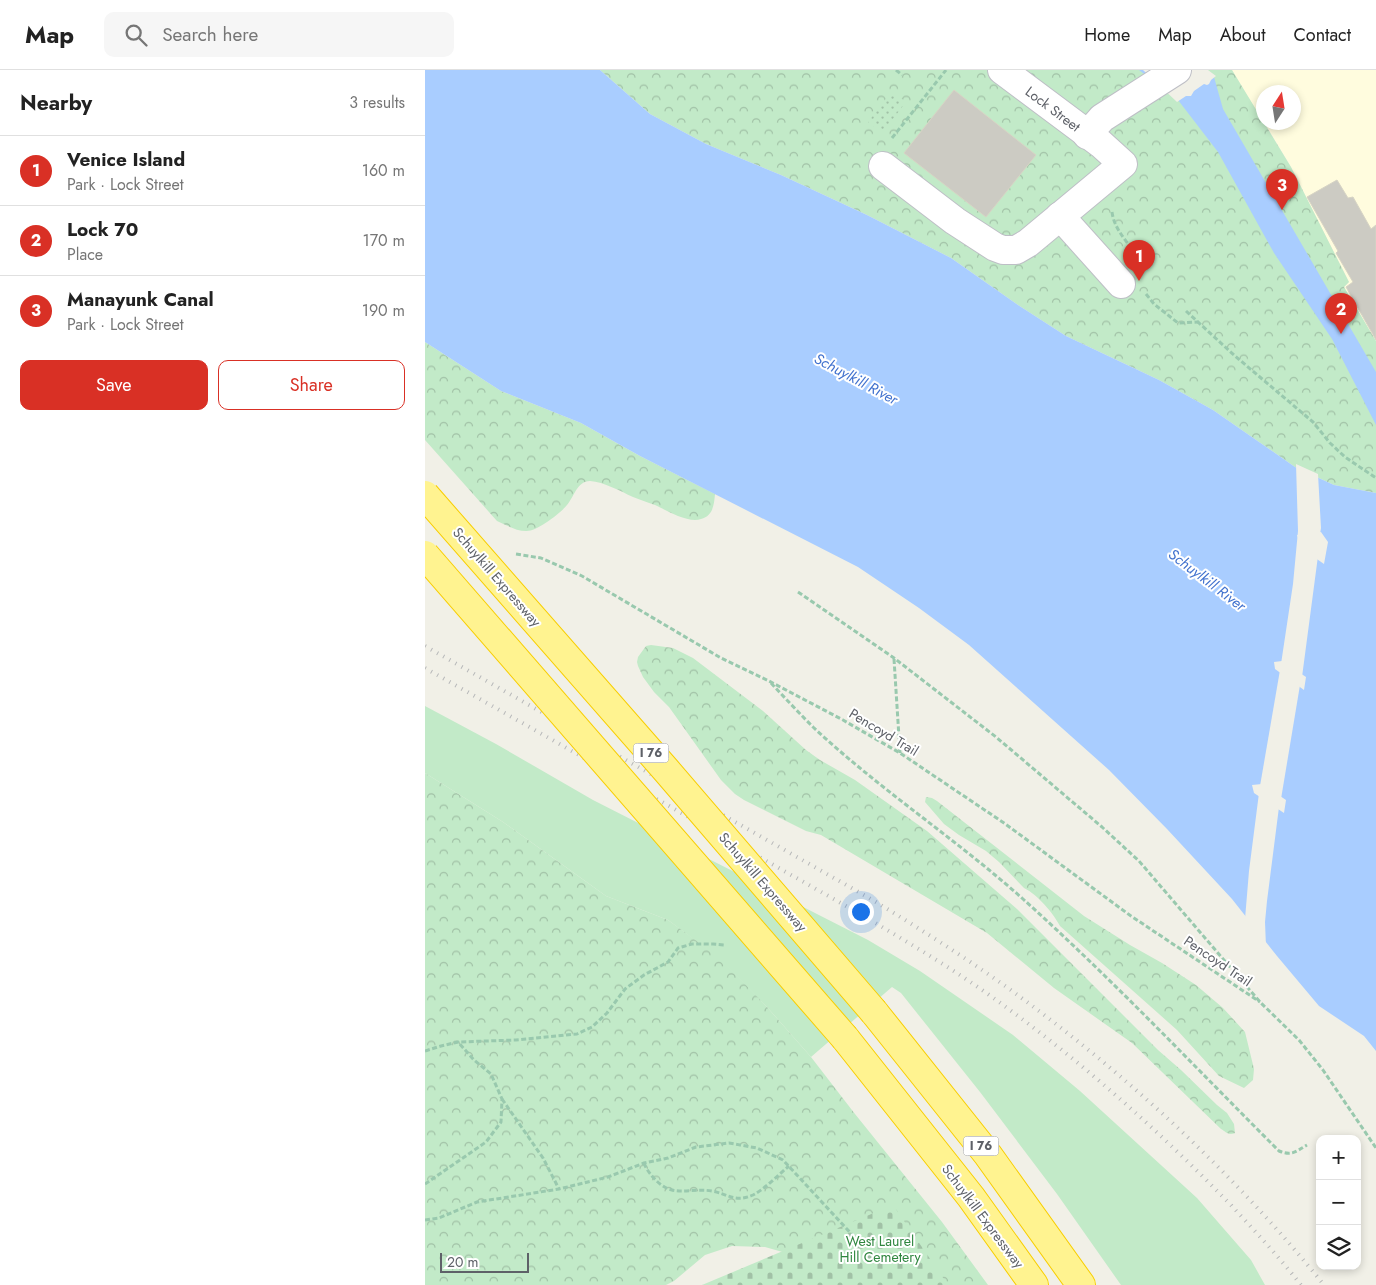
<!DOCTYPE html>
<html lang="en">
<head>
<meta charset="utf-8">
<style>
  :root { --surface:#fff; --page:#f6f6f6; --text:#222; --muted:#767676; --line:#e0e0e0; --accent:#d93025 }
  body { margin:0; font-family:Jost,sans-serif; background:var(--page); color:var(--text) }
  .controls { position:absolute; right:15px; bottom:15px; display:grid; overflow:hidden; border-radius:10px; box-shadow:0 2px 8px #0003 }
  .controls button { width:45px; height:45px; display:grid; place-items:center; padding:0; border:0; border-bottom:1px solid var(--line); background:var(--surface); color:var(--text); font:25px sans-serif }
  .compass { position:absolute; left:831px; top:15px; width:45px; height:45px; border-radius:50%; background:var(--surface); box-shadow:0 2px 8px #0003; rotate:12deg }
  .scale { position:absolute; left:15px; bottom:12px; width:89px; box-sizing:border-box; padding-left:5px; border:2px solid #5e6168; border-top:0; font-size:14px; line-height:18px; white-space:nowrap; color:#5e6168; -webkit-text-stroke:4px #fff; paint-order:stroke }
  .you { position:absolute; left:435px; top:841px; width:18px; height:18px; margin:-12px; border:4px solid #fff; border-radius:50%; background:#1a73e8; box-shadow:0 0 0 8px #1a73e833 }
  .badge { display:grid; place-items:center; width:32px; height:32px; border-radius:50%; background:var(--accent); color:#fff; font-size:16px; font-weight:700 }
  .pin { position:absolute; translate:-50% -41px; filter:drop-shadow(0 1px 2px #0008) }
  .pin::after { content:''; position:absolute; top:26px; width:18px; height:15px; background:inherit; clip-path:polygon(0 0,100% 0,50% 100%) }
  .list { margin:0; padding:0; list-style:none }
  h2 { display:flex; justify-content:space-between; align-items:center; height:65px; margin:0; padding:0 20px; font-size:21px }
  h2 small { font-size:16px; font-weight:400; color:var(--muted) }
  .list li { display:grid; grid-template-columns:32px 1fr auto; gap:15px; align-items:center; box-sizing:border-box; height:70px; padding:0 20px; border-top:1px solid var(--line) }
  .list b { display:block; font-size:19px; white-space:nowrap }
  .list p { margin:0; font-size:16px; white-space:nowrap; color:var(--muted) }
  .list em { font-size:16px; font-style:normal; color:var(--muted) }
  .actions { display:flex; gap:10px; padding:15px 20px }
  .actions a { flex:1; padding:11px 0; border:1px solid var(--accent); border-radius:10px; text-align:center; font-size:18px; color:var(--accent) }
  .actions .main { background:var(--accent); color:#fff }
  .icon { flex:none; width:28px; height:28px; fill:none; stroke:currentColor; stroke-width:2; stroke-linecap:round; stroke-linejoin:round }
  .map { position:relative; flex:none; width:951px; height:1215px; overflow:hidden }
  header { display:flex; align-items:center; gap:30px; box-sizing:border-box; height:70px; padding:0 25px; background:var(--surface); border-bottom:1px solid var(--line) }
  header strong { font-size:24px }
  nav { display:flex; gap:28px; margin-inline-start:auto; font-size:18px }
  .search { width:350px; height:45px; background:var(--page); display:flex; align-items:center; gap:12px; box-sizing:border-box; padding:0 18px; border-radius:10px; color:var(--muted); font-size:19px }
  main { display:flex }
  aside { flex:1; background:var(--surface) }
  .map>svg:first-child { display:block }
  .commercial { fill:#fffcde }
  .grass { fill:#c2eac8 }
  .forest { fill:url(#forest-crowns) }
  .cemetery { fill:url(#cemetery-stones) }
  .garden { fill:url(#garden-dots) }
  .water { fill:#a9cdff; fill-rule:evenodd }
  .pier { fill:#f1f0e7 }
  .building { fill:#cccbc3; stroke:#d7d4c4 }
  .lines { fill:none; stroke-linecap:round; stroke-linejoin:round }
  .minor-casing { stroke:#bebfc6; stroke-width:30 }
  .highway-casing { stroke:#f8ce00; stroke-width:30 }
  .path { stroke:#99c9ae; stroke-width:3; stroke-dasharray:5 2.5; stroke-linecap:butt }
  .minor { stroke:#fff; stroke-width:28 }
  .highway { stroke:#fff390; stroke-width:28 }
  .rail { stroke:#b7b8b9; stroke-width:4; stroke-dasharray:1 6; stroke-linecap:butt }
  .highway-bridge-casing { stroke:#f8ce00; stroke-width:30; stroke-linecap:butt }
  .highway-bridge { stroke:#fff390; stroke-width:28 }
  .labels { text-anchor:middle; stroke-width:4; stroke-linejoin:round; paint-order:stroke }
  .shield { fill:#fff; stroke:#8e9095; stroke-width:1 }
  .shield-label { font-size:12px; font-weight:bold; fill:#5e6168 }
  .street-label { font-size:14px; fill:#5e6168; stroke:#fff }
  .park-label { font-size:14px; fill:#2f863f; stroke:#fff }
  .water-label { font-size:15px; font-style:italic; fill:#4071ce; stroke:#fff }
</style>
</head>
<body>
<header>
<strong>Map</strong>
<div class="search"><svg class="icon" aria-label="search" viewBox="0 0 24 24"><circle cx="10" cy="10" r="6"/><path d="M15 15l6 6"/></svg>Search here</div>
<nav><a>Home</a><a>Map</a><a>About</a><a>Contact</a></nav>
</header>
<main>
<aside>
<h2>Nearby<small>3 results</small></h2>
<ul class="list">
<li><span class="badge">1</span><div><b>Venice Island</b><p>Park · Lock Street</p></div><em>160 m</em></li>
<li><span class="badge">2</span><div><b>Lock 70</b><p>Place</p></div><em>170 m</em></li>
<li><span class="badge">3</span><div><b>Manayunk Canal</b><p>Park · Lock Street</p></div><em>190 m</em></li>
</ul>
<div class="actions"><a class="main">Save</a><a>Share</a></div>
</aside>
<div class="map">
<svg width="951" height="1215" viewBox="0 0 951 1215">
  <defs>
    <pattern id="forest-crowns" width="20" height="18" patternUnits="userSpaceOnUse" patternTransform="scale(1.25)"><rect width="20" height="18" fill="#c2eac8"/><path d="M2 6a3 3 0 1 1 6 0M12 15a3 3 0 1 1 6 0" fill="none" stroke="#a1c1a6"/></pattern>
    <pattern id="cemetery-stones" width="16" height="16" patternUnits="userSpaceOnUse" patternTransform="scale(1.25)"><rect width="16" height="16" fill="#c2eac8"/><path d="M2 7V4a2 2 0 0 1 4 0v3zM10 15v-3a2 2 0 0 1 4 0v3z" fill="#a1c1a6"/></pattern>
    <pattern id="garden-dots" width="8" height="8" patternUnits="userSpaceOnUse" patternTransform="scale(1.25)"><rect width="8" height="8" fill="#c2eac8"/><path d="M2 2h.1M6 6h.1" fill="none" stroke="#a1c1a6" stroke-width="1.8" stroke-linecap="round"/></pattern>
  </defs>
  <rect width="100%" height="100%" fill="#f1f0e7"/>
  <!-- commercial -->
  <polygon class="commercial" points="807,0 951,0 951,271 919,217 924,212 866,97 839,52 868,52 868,22 838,22 838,52"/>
  <!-- grass -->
  <polygon class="grass" points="0,636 71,674 168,730 443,870 495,901 588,965 655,1021 772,1128 826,1190 840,1215 696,1215 632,1124 555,1022 476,923 467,917 386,987 342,937 295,889 243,850 181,826 78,752 0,703"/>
  <!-- forest -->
  <g class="forest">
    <polygon points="175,0 807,0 866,97 924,212 919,217 951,271 951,423 909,415 870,397 788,340 734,310 641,266 593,235 526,188 442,145 356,105 281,74 225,44"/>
    <path d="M 0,272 L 76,321 L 156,353 L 215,386 L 290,424 C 289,435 288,446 276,449 C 264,454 241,440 230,435 C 222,432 215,430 208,427 C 195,421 179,412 165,411 C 152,411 149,427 142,435 C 136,443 111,462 101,461 C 91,461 81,455 72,451 L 0,370 Z"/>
    <path d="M 226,575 L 248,578 L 268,588 L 338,641 L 381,680 L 395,690 L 430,710 L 502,761 L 592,839 L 733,980 L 756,1000 L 792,1035 L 802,1043 L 809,1054 L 810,1063 C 804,1066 801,1062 796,1059 L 707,973 L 629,918 L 562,863 L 396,765 L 381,761 L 319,730 L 310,724 L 296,710 L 244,637 L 229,622 L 218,607 L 213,596 L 212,592 L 213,587 L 221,576 Z"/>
    <polygon points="0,703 78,752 181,826 243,850 295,888 342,937 386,987 430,1044 517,1152 563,1215 416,1215 375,1187 340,1177 307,1176 280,1185 249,1211 241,1215 0,1215"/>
    <path d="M 501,727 L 507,728 L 512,731 L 659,846 L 705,875 L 737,893 L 771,915 L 798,938 L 820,962 L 829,999 L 828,1010 L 819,1018 L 794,1006 L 752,960 L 635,856 C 628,843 613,825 599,818 L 574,792 L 561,781 L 534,765 L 519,754 L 500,732 Z"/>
  </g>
  <!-- cemetery -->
  <polygon class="cemetery" points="468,1135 523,1215 277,1215"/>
  <!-- garden -->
  <polygon class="garden" points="467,21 481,32 457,63 443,52"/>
  <!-- water -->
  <g class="water">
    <path d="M 0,0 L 175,0 L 225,44 L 281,74 L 356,105 L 442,145 L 526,188 L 593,235 L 641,266 L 734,310 L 788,340 L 870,397 L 909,415 L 951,423 L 951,981 L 939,966 L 894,936 L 852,886 L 807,829 L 742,759 L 684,700 L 544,575 L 494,538 L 433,497 L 215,386 L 156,353 L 76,321 L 0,272 ZM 896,462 L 903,472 L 899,494 L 876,478 L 872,465 ZM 857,591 L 881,607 L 879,620 L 850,599 L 849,592 ZM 837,714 L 861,730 L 859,743 L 829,723 L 827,715 Z"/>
    <polygon points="714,0 778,0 789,7 798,39 951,302 951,355 907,269 849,183 793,82 753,30"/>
  </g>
  <!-- pier -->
  <g class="pier">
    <polygon points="718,0 783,0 791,6 786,10 784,14 782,15 779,14 769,21 766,26 761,26 752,32"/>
    <polygon points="871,394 893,404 896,458 895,464 875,466 878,476 893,486 877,607 856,594 868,514 873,461"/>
    <polygon points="855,600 875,615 856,729 835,716"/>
    <polygon points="834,723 854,737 842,831 840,852 841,877 820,849 824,801"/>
  </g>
  <!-- building -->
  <g class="building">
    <polygon points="529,20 611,85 561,147 479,83"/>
    <polygon points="912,110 923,128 928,127 946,159 951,155 951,270 921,217 928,212 911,183 913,181 882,127"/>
  </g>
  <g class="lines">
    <defs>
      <g id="minor">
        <polyline points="662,65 677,48 752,0"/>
        <polyline points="458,96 530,151 570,177 578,180 591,180 603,173 698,94 676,74 577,0"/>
        <polyline points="635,146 696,214"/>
      </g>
      <g id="highway">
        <polyline points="449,942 563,1085 656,1215"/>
        <polyline points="420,968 546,1127 609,1215"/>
      </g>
    </defs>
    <!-- minor casing -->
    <use href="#minor" class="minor-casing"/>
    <!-- highway casing -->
    <use href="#highway" class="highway-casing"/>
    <!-- path -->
    <g class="path">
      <polyline points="471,0 477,5"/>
      <polyline points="467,68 521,0"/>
      <path d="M 687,142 C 689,158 700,169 709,182"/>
      <polyline points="721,224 729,234 753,253 773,252"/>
      <polyline points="761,241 810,286 888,352 905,373 920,387 951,408"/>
      <polyline points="91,484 116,488 157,506 296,588 344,611 418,650 475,683 579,753 706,846 835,932"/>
      <polyline points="373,522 469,588 571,667 677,757 714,791 835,932 874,970 898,1000 951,1078"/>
      <polyline points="469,589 475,683"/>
      <path d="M 346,613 C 360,628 374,643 388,657 C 454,719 531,769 598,829 C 687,909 769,996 854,1081 C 867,1086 870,1082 882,1075"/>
      <polyline points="0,981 16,976 33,972 91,970 152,964 167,957 182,943 200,919 219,905 243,892 253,878 267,874 288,874 300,875"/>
      <polyline points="77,1029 118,1088 134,1119"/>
      <path d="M 219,1093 C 221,1099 224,1102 227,1106 C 247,1130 262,1117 287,1121 C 303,1124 310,1133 328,1125 C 340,1119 353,1105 364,1096"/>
      <polyline points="0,1114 61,1072 76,1052 77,1029 66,1004 49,990 33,972"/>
      <polyline points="0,1150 14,1148 52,1132 134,1119 183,1107 219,1093 243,1088 271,1077 304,1073 332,1078 358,1090 433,1171"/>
    </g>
    <!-- minor -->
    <use href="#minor" class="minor"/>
    <!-- highway -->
    <use href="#highway" class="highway"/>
    <!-- rail -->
    <g class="rail">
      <path d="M 0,576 L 446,829 C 492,857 538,886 583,918 C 700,1003 808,1102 899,1215"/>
      <path d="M 0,598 L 437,845 C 484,873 530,900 574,932 C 657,992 733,1060 804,1133 C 829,1160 854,1187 876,1215"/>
    </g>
    <defs>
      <g id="highway-bridge">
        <polyline points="0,425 241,700 449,942"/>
        <polyline points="0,485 420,968"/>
      </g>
    </defs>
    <!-- highway-bridge casing -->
    <use href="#highway-bridge" class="highway-bridge-casing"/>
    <!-- highway-bridge -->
    <use href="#highway-bridge" class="highway-bridge"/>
  </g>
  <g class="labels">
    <!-- shield labels -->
    <g class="shield">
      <rect x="208.5" y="673.5" width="35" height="19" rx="4"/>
      <rect x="538.5" y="1066.5" width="35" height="19" rx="4"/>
    </g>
    <g class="shield-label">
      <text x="226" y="687">I 76</text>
      <text x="556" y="1080">I 76</text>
    </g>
    <!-- street labels -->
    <g class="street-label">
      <text transform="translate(628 39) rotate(37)" y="5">Lock Street</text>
      <text transform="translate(72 507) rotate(49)" y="5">Schuylkill Expressway</text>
      <text transform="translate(459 662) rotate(31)" y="5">Pencoyd Trail</text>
      <text transform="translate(338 812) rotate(49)" y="5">Schuylkill Expressway</text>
      <text transform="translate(793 891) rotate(34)" y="5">Pencoyd Trail</text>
      <text transform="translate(558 1146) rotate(53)" y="5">Schuylkill Expressway</text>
    </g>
    <!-- park labels -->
    <g class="park-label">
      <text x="455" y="1176">West Laurel<tspan x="455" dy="16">Hill Cemetery</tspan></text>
    </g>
    <!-- water labels -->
    <g class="water-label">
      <text transform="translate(431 309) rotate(28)" y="5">Schuylkill River</text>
      <text transform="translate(782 510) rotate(37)" y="5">Schuylkill River</text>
    </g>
  </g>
</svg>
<div class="controls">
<button>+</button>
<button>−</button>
<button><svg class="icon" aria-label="layers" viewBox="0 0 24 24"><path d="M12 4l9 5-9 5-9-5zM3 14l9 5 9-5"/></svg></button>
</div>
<svg class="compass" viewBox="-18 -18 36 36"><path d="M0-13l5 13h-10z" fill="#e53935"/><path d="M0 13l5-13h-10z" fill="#767676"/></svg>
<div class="scale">20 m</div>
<div class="you"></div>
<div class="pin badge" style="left:714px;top:211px">1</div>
<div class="pin badge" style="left:916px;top:264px">2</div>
<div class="pin badge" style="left:857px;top:140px">3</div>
</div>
</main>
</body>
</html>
